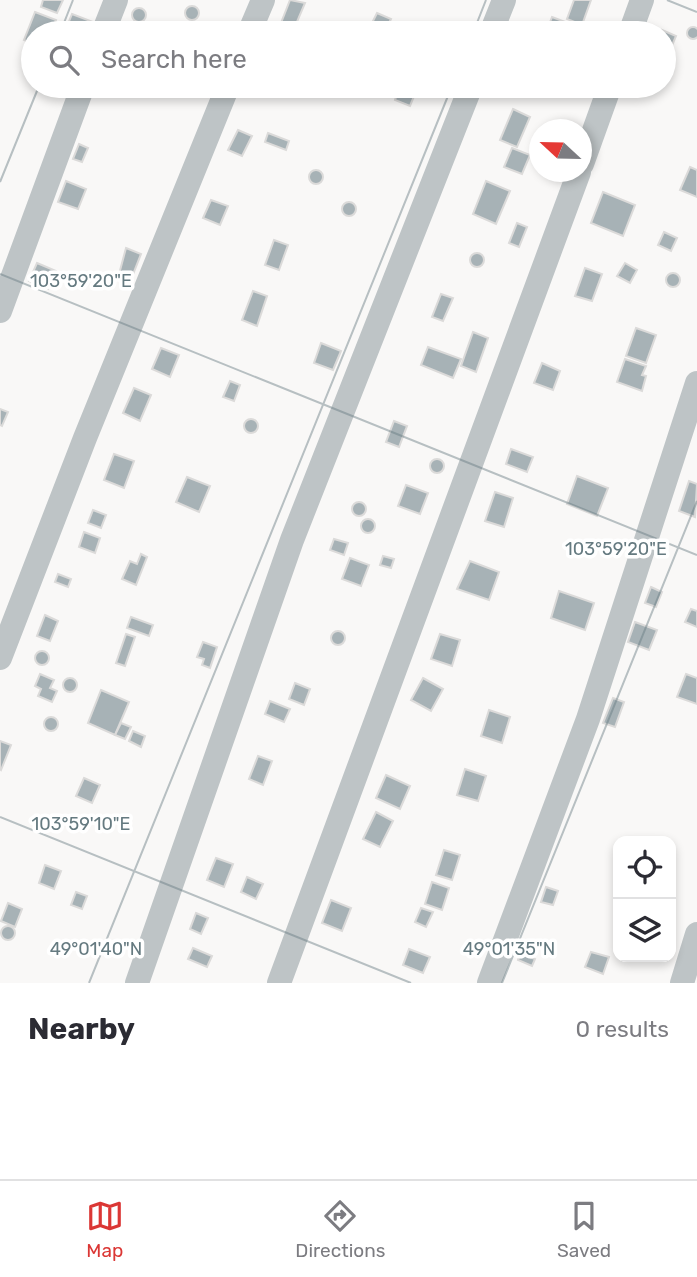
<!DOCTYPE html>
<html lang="en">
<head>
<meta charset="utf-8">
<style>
  :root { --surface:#fff; --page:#f2f2f3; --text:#2b2b33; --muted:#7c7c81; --line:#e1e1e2; --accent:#db3735 }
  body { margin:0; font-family:Rubik,sans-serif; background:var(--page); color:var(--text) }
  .controls { position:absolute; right:21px; bottom:21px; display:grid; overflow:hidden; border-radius:14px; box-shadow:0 4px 10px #0003 }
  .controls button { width:63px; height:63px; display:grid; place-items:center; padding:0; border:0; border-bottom:2px solid var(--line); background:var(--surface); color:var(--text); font:35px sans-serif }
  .compass { position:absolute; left:529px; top:119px; width:63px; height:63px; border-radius:50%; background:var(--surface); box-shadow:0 4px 10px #0003; rotate:292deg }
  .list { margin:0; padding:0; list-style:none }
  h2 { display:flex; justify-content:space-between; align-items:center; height:91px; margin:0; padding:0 28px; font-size:30px }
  h2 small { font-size:23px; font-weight:400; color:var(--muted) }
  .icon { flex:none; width:38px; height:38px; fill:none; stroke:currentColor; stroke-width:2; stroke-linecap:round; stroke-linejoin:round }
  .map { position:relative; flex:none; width:697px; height:983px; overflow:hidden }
  .search { position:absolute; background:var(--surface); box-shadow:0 4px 10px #0003; left:21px; right:21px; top:21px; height:77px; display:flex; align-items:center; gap:18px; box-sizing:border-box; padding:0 24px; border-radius:38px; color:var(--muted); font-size:26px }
  .sheet { height:196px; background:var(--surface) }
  nav { display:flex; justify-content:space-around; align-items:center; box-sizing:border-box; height:98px; border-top:2px solid var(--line); background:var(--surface); font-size:19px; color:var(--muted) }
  nav a { display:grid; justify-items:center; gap:4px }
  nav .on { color:var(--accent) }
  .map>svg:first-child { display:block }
  .building { fill:#a7b2b6; stroke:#dbdad9; stroke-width:2 }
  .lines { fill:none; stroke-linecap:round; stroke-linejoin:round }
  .minor { stroke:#bec4c6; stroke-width:24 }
  .ticks { fill:none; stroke:#657a80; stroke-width:2; stroke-opacity:0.45 }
  .ticks-label { font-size:18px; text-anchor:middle; fill:#657a80; stroke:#fff; stroke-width:7; stroke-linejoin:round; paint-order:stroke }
</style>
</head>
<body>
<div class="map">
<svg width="697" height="983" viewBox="0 0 697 983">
  <rect width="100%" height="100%" fill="#f9f8f7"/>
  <!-- building -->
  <g class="building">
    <polygon points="43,0 63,0 57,13 41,7"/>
    <polygon points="290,0 305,3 294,29 281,23"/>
    <polygon points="574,0 591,0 582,25 567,19"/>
    <circle cx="192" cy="13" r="7"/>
    <circle cx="139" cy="15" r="7"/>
    <polygon points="35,12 56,20 51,33 33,33 33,44 24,40"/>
    <polygon points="377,13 391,19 384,33 367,33"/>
    <polygon points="72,14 93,22 89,32 68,24"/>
    <polygon points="552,17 576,26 574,33 546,33"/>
    <circle cx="693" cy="33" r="6"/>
    <polygon points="662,30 676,36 671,48 664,45"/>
    <polygon points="400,86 417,89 410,106 395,100"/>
    <polygon points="537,86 559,86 554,96 536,88"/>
    <polygon points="513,109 530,117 517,147 500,140"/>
    <polygon points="238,130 252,136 242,156 228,150"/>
    <polygon points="268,133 289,141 286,150 265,142"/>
    <polygon points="79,144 88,148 82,162 73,159"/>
    <polygon points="512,148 530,155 522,174 504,167"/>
    <polygon points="690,167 697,170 697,197 680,190"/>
    <circle cx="316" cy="177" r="7"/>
    <polygon points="66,181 86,189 78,209 58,202"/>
    <polygon points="486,181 510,191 496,224 473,214"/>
    <polygon points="603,192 635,205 623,236 591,223"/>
    <polygon points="211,200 228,206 220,225 203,218"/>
    <circle cx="349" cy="209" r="7"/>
    <polygon points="517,223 527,227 519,247 509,243"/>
    <polygon points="664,232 677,238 671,251 658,245"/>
    <polygon points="274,240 288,245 279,270 265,265"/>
    <polygon points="126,248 141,254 130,282 118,278"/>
    <circle cx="477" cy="260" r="7"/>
    <polygon points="37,263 56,271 48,289 29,281"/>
    <polygon points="625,263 637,270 630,283 617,276"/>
    <polygon points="585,268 602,274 592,301 575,296"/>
    <circle cx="673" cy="280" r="7"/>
    <polygon points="253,291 267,296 257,326 242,320"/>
    <polygon points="441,294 453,298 443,321 432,317"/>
    <polygon points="636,328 656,335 646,363 626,356"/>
    <polygon points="473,332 488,338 476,372 461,366"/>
    <polygon points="321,343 341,351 333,370 314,363"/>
    <polygon points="428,347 461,359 453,378 421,365"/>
    <polygon points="161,348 179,355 170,377 152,369"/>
    <polygon points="625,359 646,366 642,375 646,376 642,391 617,382"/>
    <polygon points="542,363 560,371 553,390 534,383"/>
    <polygon points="230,381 240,385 234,401 223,397"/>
    <polygon points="134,388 151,395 140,421 123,413"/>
    <polygon points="0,409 8,412 2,426 0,425"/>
    <circle cx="251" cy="426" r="7"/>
    <polygon points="394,421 407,426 399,447 386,442"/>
    <polygon points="511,449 533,457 527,472 506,464"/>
    <polygon points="114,454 134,461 124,488 104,480"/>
    <circle cx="437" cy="466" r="7"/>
    <polygon points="577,476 608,488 597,516 567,504"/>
    <polygon points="187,477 210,486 199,512 176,502"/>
    <polygon points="689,481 697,484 695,517 679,511"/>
    <polygon points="406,485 428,493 420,514 398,506"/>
    <polygon points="495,492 513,498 504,527 485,521"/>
    <circle cx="359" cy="509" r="7"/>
    <polygon points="93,510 106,515 101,528 88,523"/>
    <circle cx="368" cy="526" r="7"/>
    <polygon points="84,532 100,538 95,553 79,547"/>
    <polygon points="334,539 348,543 344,555 330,550"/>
    <polygon points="141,554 147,557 136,585 122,579 130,561 137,564"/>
    <polygon points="383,556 394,559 391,568 380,565"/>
    <polygon points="350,558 369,565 361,586 342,579"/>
    <polygon points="470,561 499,572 489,600 457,589"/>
    <polygon points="58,574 71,579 68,587 55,582"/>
    <polygon points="651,587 662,592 656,607 645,603"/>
    <polygon points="559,591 594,603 585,630 551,618"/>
    <polygon points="691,609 697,611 697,627 685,622"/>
    <polygon points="45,615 58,621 50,641 37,636"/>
    <polygon points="131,617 153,625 149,636 127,628"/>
    <polygon points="635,622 657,630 649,650 628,642"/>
    <circle cx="338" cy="638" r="7"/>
    <polygon points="126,634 135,637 125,666 116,663"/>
    <polygon points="440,634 460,640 452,666 431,659"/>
    <polygon points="203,642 217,647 210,668 202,665 204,659 197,657"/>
    <circle cx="42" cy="658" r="7"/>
    <polygon points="40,674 54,680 50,688 57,691 52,702 38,696 41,689 35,686"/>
    <polygon points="686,674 697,678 697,704 677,697"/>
    <polygon points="423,678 443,689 431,711 411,700"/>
    <circle cx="70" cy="685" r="7"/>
    <polygon points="295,683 310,689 304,705 289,699"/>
    <polygon points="101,690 129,702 115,735 88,723"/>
    <polygon points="613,698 624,702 615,727 603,723"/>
    <polygon points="270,701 290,709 284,722 265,714"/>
    <polygon points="489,710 510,717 502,743 481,736"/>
    <circle cx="51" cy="724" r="7"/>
    <polygon points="121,723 131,727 125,739 115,735"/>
    <polygon points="133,731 145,736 141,747 129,741"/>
    <polygon points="0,741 11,745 1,770 0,769"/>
    <polygon points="258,756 272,761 263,785 249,779"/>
    <polygon points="465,769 486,776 478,801 457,795"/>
    <polygon points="386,775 410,786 400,809 376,798"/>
    <polygon points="84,778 100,785 92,803 76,796"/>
    <polygon points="376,812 393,821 380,847 363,839"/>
    <polygon points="444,850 460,855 452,880 436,875"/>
    <polygon points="216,858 233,864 224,887 207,880"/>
    <polygon points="45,865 61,871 54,889 39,883"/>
    <polygon points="247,877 263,884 256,899 241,892"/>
    <polygon points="432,882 449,888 442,910 425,904"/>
    <polygon points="546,887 558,891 553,905 541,902"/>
    <polygon points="76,892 87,896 82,909 71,905"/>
    <polygon points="331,900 351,908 342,931 322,923"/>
    <polygon points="8,903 22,909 15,927 1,921"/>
    <polygon points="421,908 433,912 426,927 415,922"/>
    <polygon points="196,913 208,918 201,934 190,929"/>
    <circle cx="8" cy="933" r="7"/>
    <polygon points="193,948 212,956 207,967 188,959"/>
    <polygon points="409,949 430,957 423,973 403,965"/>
    <polygon points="591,952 609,957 603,974 585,967"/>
    <polygon points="520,953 535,959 532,966 518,960"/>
  </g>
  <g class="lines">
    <!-- minor -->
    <g class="minor">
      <polyline points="103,33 116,0"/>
      <polyline points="249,33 263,0"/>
      <polyline points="491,33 504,0"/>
      <polyline points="630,33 642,0"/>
      <polyline points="582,164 610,86"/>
      <polyline points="0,311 83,86"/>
      <polyline points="0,658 85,438 228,86"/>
      <polyline points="137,983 292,540 471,86"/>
      <polyline points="279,983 579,172"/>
      <polyline points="489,983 588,719 697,383"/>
      <polyline points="682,983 697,934"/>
    </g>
  </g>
  <!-- ticks -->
  <path class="ticks" d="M 667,0 L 697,12M 60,33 L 73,0M 473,33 L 486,0M 0,182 L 39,86M 0,274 L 697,555M 0,817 L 411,983M 89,983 L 452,86M 502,983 L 697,501"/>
  <g class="ticks-label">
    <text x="81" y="287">103°59'20"E</text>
    <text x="616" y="555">103°59'20"E</text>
    <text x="81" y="830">103°59'10"E</text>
    <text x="96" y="955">49°01'40"N</text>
    <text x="509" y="955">49°01'35"N</text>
  </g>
</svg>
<div class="controls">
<button><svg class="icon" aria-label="locate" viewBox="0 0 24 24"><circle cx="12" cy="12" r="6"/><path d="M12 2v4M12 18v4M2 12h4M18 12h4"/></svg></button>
<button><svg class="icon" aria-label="layers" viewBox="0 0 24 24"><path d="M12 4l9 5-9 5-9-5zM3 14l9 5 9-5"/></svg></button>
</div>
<svg class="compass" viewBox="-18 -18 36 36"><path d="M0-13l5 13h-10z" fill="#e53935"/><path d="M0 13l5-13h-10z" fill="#7c7c81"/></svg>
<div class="search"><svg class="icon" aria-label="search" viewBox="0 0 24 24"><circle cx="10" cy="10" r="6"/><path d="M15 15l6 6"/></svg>Search here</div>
</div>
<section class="sheet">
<h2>Nearby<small>0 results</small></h2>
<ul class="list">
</ul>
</section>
<nav>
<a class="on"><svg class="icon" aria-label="map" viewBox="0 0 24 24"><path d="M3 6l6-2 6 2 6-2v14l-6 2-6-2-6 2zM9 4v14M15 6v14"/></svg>Map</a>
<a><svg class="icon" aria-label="directions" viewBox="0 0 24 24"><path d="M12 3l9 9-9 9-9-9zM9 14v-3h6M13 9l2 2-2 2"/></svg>Directions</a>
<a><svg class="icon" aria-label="saved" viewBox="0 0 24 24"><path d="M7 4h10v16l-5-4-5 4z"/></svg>Saved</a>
</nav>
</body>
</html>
